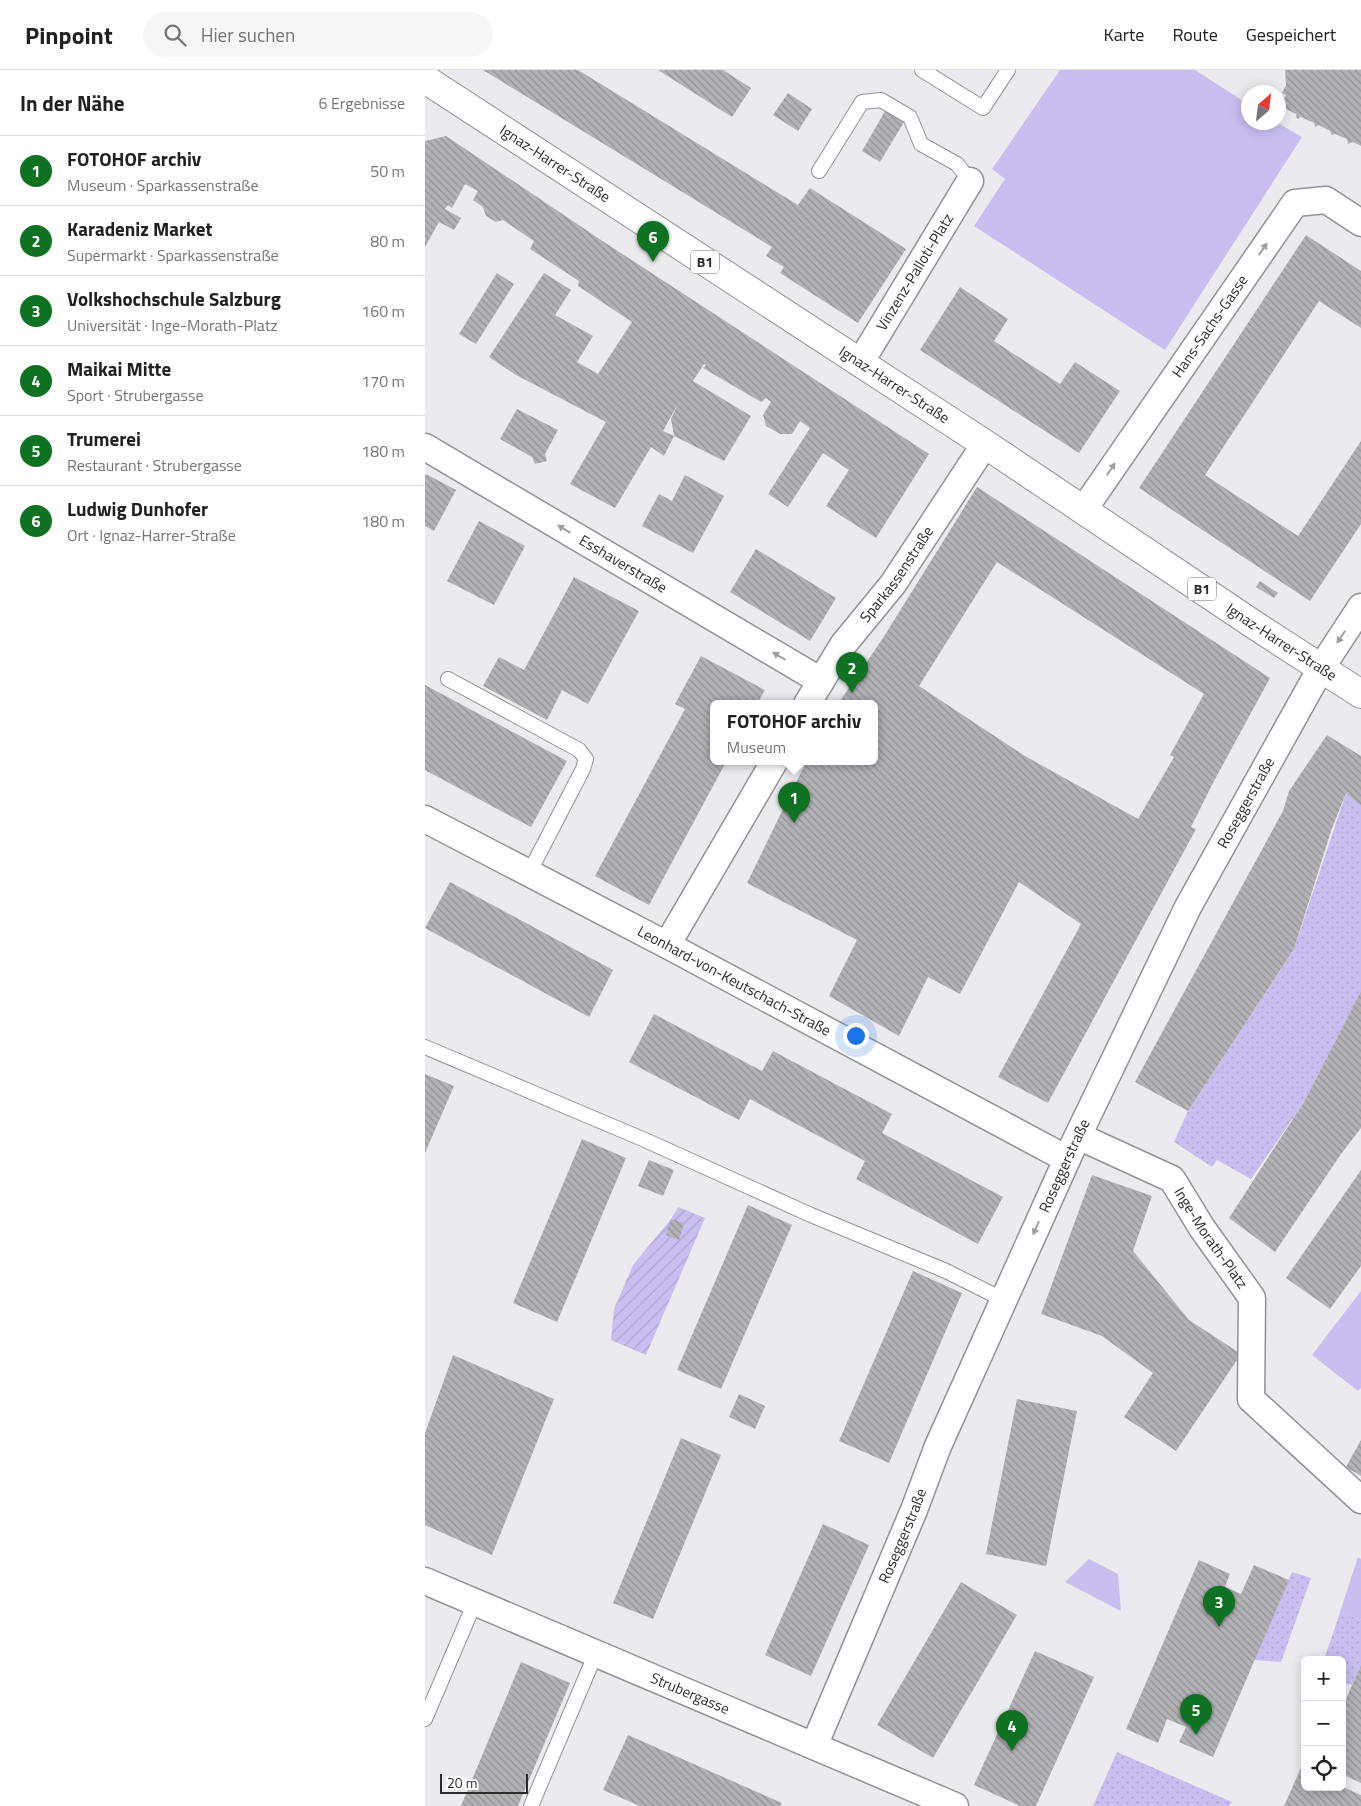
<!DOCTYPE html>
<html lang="de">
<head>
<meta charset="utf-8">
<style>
  :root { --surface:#fff; --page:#f6f6f6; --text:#202124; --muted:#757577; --line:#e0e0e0; --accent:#0e7222 }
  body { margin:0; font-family:"Titillium Web",sans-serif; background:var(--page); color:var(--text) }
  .controls { position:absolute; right:15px; bottom:15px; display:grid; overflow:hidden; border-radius:8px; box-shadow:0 2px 12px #0003 }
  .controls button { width:45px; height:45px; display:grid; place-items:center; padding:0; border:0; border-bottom:1px solid var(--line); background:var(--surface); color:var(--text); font:25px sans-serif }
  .compass { position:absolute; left:816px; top:15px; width:45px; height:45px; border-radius:50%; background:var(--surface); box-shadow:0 2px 12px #0003; rotate:28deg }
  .scale { position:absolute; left:15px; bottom:12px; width:88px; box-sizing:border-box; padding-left:5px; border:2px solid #2b2a2c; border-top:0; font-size:14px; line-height:18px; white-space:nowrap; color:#2b2a2c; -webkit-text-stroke:4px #fff; paint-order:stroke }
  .you { position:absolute; left:430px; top:965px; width:18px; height:18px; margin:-12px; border:4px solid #fff; border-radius:50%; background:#1a73e8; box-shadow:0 0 0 8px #1a73e833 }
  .badge { display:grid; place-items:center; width:32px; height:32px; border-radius:50%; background:var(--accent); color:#fff; font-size:16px; font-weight:700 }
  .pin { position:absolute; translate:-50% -41px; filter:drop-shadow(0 1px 2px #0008) }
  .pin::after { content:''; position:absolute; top:26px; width:18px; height:15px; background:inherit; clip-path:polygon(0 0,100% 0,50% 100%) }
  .popup { position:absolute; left:285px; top:630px; width:168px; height:65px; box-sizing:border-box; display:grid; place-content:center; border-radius:8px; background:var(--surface); filter:drop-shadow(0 1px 4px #0005); font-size:16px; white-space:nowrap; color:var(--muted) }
  .popup b { font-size:19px; color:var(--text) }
  .popup::after { content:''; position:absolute; left:50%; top:100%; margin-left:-10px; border:10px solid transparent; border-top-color:var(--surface) }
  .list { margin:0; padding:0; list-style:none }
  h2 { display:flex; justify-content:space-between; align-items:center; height:65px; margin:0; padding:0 20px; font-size:21px }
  h2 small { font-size:16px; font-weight:400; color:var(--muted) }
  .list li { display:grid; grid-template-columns:32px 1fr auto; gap:15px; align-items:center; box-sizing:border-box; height:70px; padding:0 20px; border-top:1px solid var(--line) }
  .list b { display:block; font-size:19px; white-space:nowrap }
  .list p { margin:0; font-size:16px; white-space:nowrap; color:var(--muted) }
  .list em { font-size:16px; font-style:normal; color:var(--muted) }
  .icon { flex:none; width:28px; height:28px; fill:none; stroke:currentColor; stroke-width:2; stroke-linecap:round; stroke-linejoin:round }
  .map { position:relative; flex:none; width:936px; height:1736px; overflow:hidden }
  header { display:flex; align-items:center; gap:30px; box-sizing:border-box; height:70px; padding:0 25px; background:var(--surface); border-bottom:1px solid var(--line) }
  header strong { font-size:24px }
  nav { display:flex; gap:28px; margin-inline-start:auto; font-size:18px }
  .search { width:350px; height:45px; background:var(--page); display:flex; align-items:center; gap:12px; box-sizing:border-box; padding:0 18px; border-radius:28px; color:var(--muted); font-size:19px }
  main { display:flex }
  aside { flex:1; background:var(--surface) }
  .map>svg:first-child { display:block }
  .grass { fill:url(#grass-dots) }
  .park { fill:#cabef1 }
  .garden { fill:url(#garden-furrows) }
  .building { fill:url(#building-back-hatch); fill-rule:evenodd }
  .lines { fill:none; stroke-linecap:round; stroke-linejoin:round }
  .lane-casing { stroke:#929195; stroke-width:16 }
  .street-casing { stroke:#929195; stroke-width:29 }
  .primary-casing { stroke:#929195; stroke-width:30 }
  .lane { stroke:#fff; stroke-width:14 }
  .street { stroke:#fff; stroke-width:26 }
  .primary { stroke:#fff; stroke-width:28 }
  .oneway { fill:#a09fa0 }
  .labels { text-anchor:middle; stroke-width:5; stroke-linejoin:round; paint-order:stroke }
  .shield { fill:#fff; stroke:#6b6a6b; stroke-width:1 }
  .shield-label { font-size:14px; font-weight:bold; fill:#2b2a2c }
  .street-label { font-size:15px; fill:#2b2a2c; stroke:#fff }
</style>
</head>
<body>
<header>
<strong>Pinpoint</strong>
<div class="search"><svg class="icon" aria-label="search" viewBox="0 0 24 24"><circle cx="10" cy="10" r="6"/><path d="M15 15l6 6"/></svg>Hier suchen</div>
<nav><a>Karte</a><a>Route</a><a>Gespeichert</a></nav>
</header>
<main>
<aside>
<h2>In der Nähe<small>6 Ergebnisse</small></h2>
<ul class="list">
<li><span class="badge">1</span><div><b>FOTOHOF archiv</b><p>Museum · Sparkassenstraße</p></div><em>50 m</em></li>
<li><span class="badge">2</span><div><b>Karadeniz Market</b><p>Supermarkt · Sparkassenstraße</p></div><em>80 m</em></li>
<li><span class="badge">3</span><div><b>Volkshochschule Salzburg</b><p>Universität · Inge-Morath-Platz</p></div><em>160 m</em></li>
<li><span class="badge">4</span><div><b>Maikai Mitte</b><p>Sport · Strubergasse</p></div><em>170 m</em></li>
<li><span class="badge">5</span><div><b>Trumerei</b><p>Restaurant · Strubergasse</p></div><em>180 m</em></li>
<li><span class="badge">6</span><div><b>Ludwig Dunhofer</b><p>Ort · Ignaz-Harrer-Straße</p></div><em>180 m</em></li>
</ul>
</aside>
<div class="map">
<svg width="936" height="1736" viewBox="0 0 936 1736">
  <defs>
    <pattern id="grass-dots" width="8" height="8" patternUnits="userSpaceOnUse" patternTransform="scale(1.25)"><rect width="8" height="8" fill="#cabef1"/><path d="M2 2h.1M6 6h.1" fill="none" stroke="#aea3cf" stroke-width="1.8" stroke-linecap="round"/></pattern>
    <pattern id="garden-furrows" width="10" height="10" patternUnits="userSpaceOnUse" patternTransform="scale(1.25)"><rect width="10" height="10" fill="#cabef1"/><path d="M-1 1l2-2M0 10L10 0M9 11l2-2" fill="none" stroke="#aea3cf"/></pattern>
    <pattern id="building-back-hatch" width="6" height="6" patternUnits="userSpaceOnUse" patternTransform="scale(1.25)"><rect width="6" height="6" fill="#b3b2b7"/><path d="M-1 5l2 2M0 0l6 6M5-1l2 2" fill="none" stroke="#929195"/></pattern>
  </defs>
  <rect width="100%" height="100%" fill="#ebeaef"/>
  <!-- grass -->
  <g class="grass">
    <polygon points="921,723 936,736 936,921 879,1032 826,1109 792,1090 787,1097 749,1072 763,1041 869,879"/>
    <polygon points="867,1502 886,1508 856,1592 829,1590"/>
    <polygon points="915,1542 936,1550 936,1595 927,1615 917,1612 917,1590 899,1590"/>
    <polygon points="692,1682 807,1732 804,1736 668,1736"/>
  </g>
  <!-- park -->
  <g class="park">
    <polygon points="635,0 770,0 823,34 824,52 853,53 877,67 740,280 549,156 580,109 567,99"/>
    <polygon points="936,1221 936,1318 933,1321 887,1285"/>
    <polygon points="933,1487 936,1489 936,1550 915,1542"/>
    <polygon points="664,1489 693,1504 696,1541 640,1512"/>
  </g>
  <!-- garden -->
  <polygon class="garden" points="253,1137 280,1148 221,1285 186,1270 189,1239 208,1195 246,1149"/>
  <!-- building -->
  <g class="building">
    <polygon points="58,0 153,0 373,135 385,118 481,179 433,253 355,203 359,197 341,186 347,177"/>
    <polygon points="233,0 298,0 326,18 307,47"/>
    <polygon points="860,0 936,0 936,76 928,72 923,74 922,69 910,64 907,65 905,61 894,55 890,57 889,53 876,47 872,49 871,44 857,37 856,40 854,38 861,25 857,23 861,15"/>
    <polygon points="363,23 387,39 373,61 348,45"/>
    <polygon points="460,41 479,52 455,92 437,81"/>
    <polygon points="21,66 179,172 504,384 451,468 401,436 424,400 398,383 363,437 343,424 385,358 375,351 367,364 355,364 341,356 338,345 346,332 341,328 336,332 278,298 281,295 279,294 268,311 326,346 299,391 249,366 246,349 254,332 238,361 249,366 239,386 226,377 190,438 145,414 181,352 91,305 64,287 119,203 146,220 130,245 168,266 152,292 173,304 207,252 153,216 154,211 105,179 109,171 78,150 71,152 61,146 58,137 48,130 53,121 40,114 27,138 23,135 20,139 36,148 29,160 14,152 0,177 0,71"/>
    <polygon points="881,165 936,201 936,258 894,231 780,405 873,466 936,371 936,454 885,531 714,418"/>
    <polygon points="72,203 89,214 51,274 34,264"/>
    <polygon points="535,217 583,249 569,271 635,314 650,292 695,321 654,383 495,280"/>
    <polygon points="92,339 133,360 120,384 122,391 110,394 107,387 75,369"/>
    <polygon points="1,404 31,420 9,461 0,456 0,407"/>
    <polygon points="260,405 299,426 268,483 217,456 234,424 247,431"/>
    <path d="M 552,417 L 845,608 L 789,711 L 766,757 L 771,759 L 623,1033 L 573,1007 L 656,854 L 594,812 L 535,924 L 503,907 L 474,966 L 404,926 L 432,870 L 322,813 L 381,692 L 449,692 L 449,634 L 413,634 L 458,568 ZM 572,492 L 779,624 L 745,685 L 749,687 L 713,749 L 600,686 L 494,616 Z"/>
    <polygon points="54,451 100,476 69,535 22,511"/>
    <polygon points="331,479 411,528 385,571 305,522"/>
    <polygon points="149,507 214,541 163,634 137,620 122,650 58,616 74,587 99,600"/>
    <polygon points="835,511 853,523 849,528 831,517"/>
    <polygon points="276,586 340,620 332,634 289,634 289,692 301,692 224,835 170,806 260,639 250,634"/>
    <polygon points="0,615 142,691 106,757 0,700"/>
    <polygon points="902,665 936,686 936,736 921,723 906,761 869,879 763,1041 710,1012 858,741 864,721"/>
    <polygon points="25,812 188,900 164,947 0,858"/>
    <polygon points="936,921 936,1058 916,1084 850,1182 804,1148 879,1032"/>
    <polygon points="229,944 337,1001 348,981 467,1044 457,1063 578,1127 553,1174 431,1109 440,1091 325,1029 314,1050 204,992"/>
    <polygon points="0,1004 29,1016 0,1083"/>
    <polygon points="157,1069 201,1088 132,1252 88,1233"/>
    <polygon points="224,1090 249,1100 238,1126 213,1116"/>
    <polygon points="936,1100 936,1196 905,1239 861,1208"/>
    <polygon points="667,1105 727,1126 708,1181 764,1250 816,1284 751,1381 699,1347 728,1303 677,1266 616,1244"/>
    <polygon points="323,1135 367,1155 296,1319 252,1300"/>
    <polygon points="246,1149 259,1153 254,1170 241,1165"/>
    <polygon points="488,1201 537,1223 464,1393 414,1371"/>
    <polygon points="28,1285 129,1329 67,1485 0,1455 0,1363"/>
    <polygon points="314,1324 340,1336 330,1359 304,1347"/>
    <polygon points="592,1329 652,1341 621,1496 561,1484"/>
    <polygon points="256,1368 296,1385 228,1549 188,1533"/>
    <polygon points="936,1370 936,1406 921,1397"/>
    <polygon points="398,1454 444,1475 386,1606 340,1585"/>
    <polygon points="774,1490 805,1504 800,1517 816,1524 829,1495 864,1510 788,1687 754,1672 761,1657 742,1649 733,1673 701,1659"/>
    <polygon points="536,1512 592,1545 508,1688 452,1655"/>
    <polygon points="610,1581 669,1607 611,1736 595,1736 549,1715"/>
    <polygon points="96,1592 145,1613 93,1736 36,1736"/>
    <polygon points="936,1595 936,1713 917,1704 917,1638"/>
    <polygon points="203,1665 357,1733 355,1736 215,1736 178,1720"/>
    <polygon points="876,1698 880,1700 880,1717 918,1717 936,1725 936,1736 859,1736"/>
  </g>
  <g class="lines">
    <defs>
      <g id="lane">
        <polyline points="497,0 558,38 583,0"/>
        <polyline points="394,101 437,32 456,30 485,47 496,74 532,94 545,111"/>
        <polyline points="23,609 154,680 161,689 158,699 104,803"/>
        <polyline points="0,977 220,1070 386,1145 521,1201 579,1230"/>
        <polyline points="0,1649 50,1532"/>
        <polyline points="106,1736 171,1583"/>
      </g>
      <g id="street">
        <path id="s1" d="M 435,293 L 545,111"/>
        <path id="s2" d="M 0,377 L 396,611"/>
        <path id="s3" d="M 659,439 L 870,133 L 901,130 L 936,153"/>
        <path id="s4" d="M 382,634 L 418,575 L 468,514 L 560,374"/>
        <path id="s5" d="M 0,749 L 242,875 L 642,1089"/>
        <polyline points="242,875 349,692"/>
        <path id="s6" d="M 653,1066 L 747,1109 L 777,1158 L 827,1228 L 826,1329 L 936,1430"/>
        <path id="s7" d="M 0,1511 L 530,1736"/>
        <path id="s8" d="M 389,1676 L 489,1440 L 513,1376 L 648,1076 L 763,837 L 896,598 L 936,537"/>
      </g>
      <g id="primary">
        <path id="s9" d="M 0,9 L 560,374 L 831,556 L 936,624"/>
      </g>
    </defs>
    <!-- lane casing -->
    <use href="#lane" class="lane-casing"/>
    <!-- street casing -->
    <use href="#street" class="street-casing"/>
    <!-- primary casing -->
    <use href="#primary" class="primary-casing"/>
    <!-- lane -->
    <use href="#lane" class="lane"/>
    <!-- street -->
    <use href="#street" class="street"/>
    <!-- primary -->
    <use href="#primary" class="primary"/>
  </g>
  <!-- one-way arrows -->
  <defs><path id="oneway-solid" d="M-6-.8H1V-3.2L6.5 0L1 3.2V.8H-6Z" transform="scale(1.25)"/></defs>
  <g class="oneway">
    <use href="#oneway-solid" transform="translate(838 179) rotate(-56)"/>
    <use href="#oneway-solid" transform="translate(686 399) rotate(-56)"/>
    <use href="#oneway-solid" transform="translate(139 459) rotate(-149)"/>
    <use href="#oneway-solid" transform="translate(916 567) rotate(124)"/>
    <use href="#oneway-solid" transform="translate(354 586) rotate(-149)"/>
    <use href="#oneway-solid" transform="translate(611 1158) rotate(114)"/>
  </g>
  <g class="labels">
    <!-- shield labels -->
    <g class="shield">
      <rect x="266" y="180.5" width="28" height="23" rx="4"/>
      <rect x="763" y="507.5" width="28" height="23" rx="4"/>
    </g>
    <g class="shield-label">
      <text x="280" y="197">B1</text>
      <text x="777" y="524">B1</text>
    </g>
    <!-- street labels -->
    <g class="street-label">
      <text dy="5" stroke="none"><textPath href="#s9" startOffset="155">Ignaz-Harrer-Straße</textPath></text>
      <text dy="5" stroke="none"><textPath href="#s1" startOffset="106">Vinzenz-Palloti-Platz</textPath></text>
      <text dy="5" stroke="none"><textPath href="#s3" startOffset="222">Hans-Sachs-Gasse</textPath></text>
      <text dy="5" stroke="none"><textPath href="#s9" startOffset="560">Ignaz-Harrer-Straße</textPath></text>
      <text dy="5" stroke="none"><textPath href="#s2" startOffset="230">Esshaverstraße</textPath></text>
      <text dy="5" stroke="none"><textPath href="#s4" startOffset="158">Sparkassenstraße</textPath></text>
      <text dy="5" stroke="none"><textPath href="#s9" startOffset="1025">Ignaz-Harrer-Straße</textPath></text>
      <text dy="5" stroke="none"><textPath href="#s8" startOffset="1038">Roseggerstraße</textPath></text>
      <text dy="5" stroke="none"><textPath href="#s5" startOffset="349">Leonhard-von-Keutschach-Straße</textPath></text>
      <text dy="5" stroke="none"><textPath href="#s8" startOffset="632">Roseggerstraße</textPath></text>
      <text dy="5" stroke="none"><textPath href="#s6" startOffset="174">Inge-Morath-Platz</textPath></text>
      <text dy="5" stroke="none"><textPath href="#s8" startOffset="228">Roseggerstraße</textPath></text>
      <text dy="5" stroke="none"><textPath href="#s7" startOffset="288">Strubergasse</textPath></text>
    </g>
  </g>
</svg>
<div class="controls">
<button>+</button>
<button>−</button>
<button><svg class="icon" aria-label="locate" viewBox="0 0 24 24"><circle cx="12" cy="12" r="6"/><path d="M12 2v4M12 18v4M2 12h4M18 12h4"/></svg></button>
</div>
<svg class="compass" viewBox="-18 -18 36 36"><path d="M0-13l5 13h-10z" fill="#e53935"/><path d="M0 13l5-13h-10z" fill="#757577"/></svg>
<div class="scale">20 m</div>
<div class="you"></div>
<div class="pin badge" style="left:369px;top:753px">1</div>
<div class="popup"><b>FOTOHOF archiv</b>Museum</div>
<div class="pin badge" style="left:427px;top:623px">2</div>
<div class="pin badge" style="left:794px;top:1557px">3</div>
<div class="pin badge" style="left:587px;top:1681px">4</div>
<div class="pin badge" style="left:771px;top:1665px">5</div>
<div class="pin badge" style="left:228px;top:192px">6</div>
</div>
</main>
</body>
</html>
